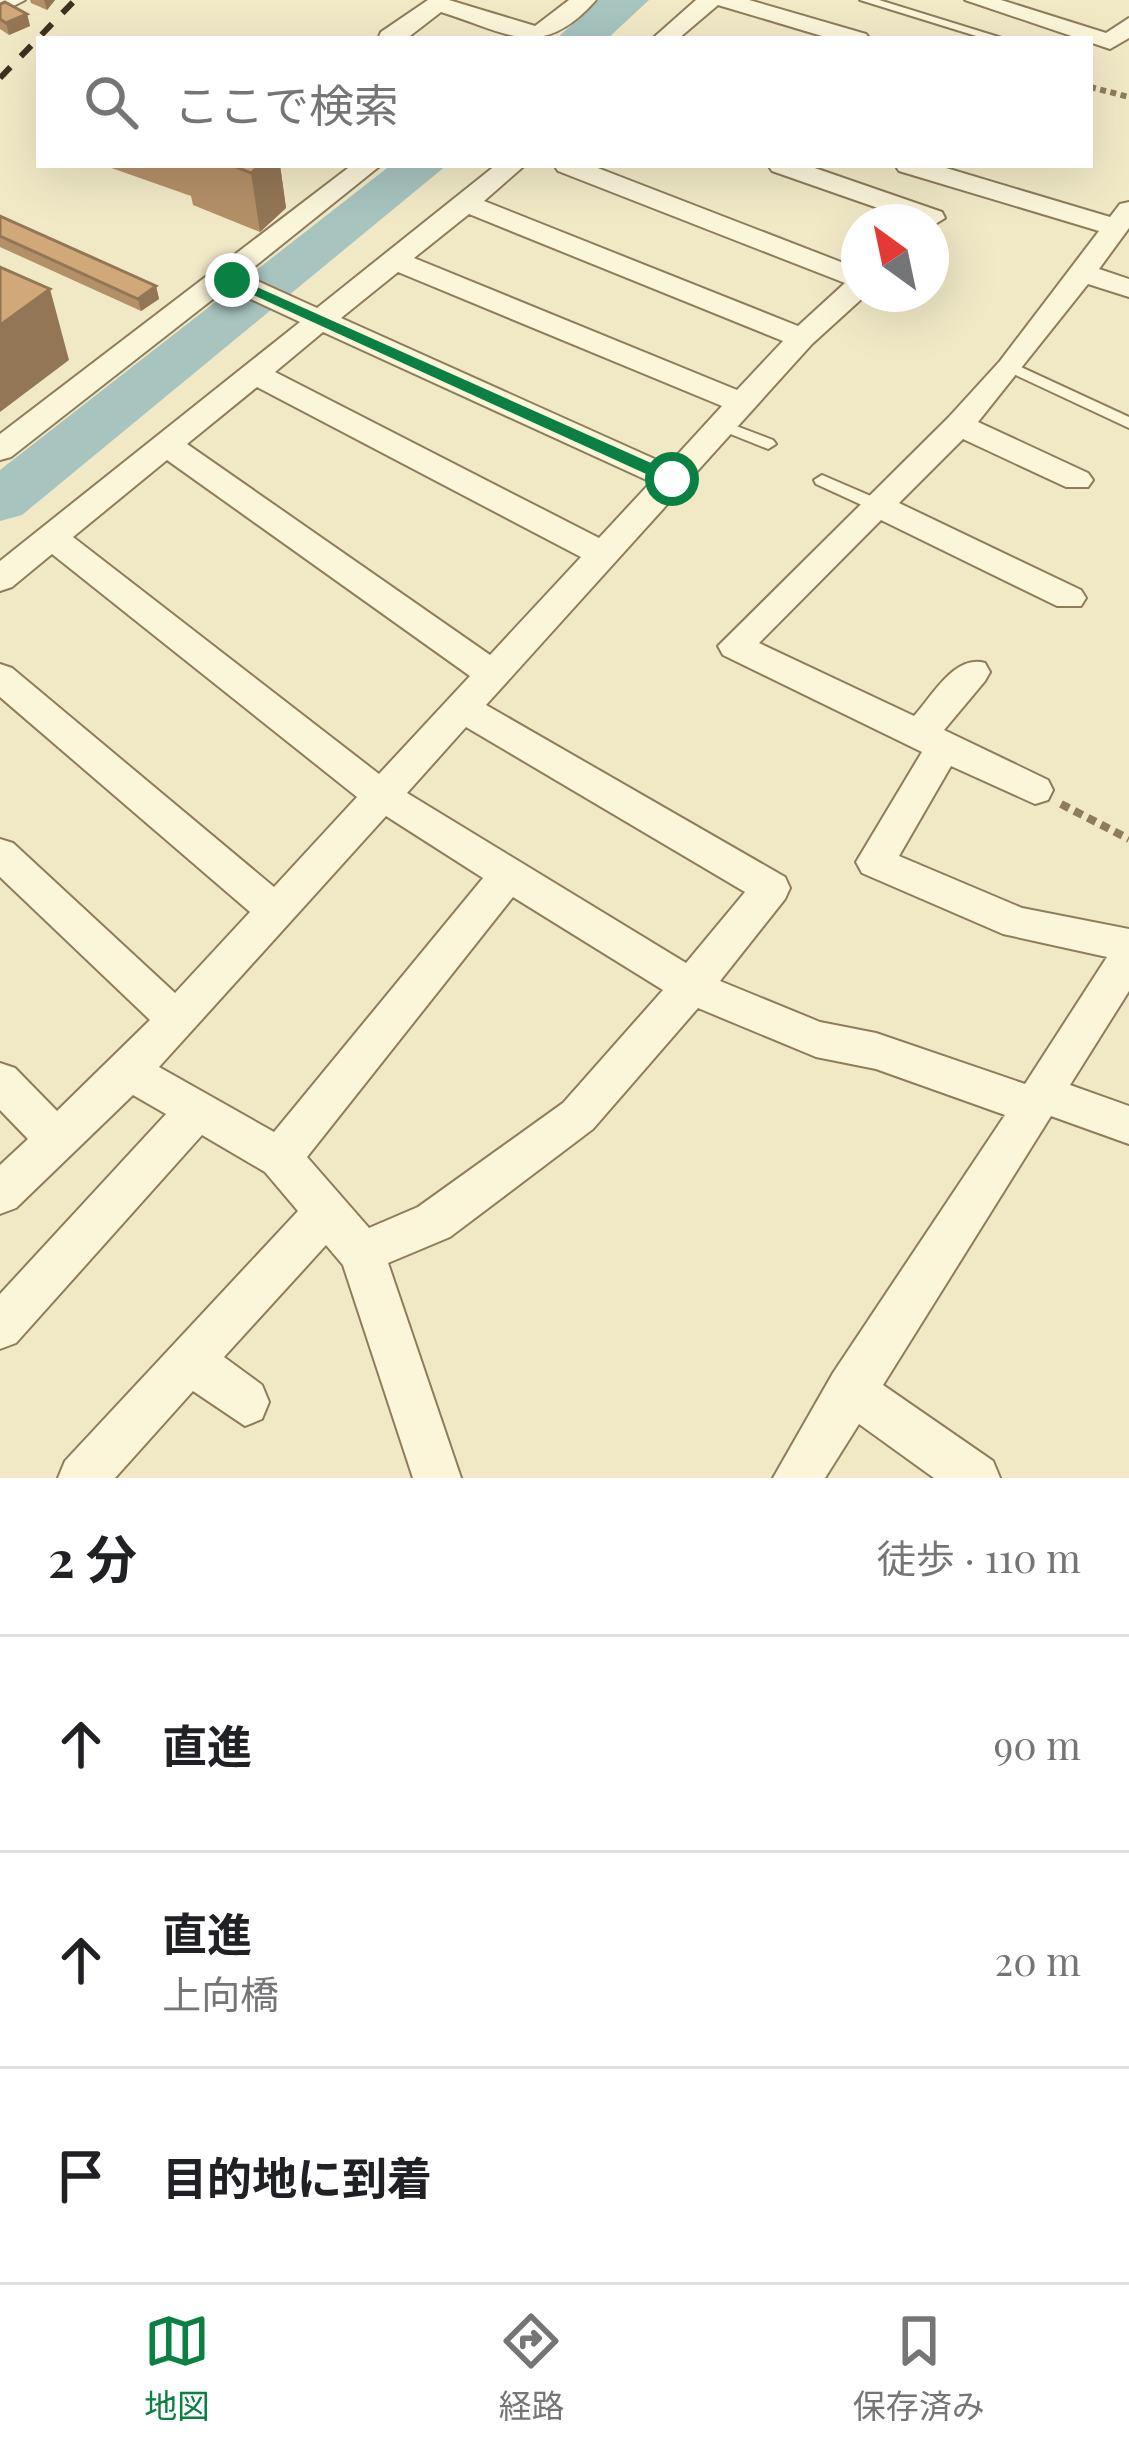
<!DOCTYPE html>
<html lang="ja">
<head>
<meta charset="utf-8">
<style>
  :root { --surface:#fff; --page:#f6f6f6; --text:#202124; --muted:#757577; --line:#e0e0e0; --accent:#0b8043 }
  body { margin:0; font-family:"Playfair Display","Noto Sans JP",serif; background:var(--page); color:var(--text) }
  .compass { position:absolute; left:841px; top:204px; width:108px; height:108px; border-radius:50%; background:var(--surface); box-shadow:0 12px 48px #0002; rotate:327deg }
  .stop { position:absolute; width:36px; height:36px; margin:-27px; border:9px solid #0b8043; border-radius:50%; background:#fff }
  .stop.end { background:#0b8043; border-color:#fff; box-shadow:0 3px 12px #0008 }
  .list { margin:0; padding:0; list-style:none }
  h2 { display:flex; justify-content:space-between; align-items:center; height:156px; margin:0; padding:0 48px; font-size:51px }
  h2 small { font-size:39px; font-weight:400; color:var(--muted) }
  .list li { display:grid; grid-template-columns:78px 1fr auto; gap:36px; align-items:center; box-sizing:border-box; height:216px; padding:0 48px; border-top:3px solid var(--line) }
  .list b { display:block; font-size:45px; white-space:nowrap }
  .list p { margin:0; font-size:39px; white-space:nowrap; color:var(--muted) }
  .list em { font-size:39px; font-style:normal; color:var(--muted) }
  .icon { flex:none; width:66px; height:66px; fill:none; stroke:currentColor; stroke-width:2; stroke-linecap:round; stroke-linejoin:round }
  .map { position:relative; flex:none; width:1129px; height:1478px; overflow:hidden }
  .search { position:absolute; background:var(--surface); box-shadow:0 12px 48px #0002; left:36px; right:36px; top:36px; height:132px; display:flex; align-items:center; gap:30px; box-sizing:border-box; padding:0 42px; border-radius:0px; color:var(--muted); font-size:45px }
  .sheet { height:804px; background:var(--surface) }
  nav { display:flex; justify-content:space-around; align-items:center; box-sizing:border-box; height:168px; border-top:3px solid var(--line); background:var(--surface); font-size:33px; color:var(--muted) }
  nav a { display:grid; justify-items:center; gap:6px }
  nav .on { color:var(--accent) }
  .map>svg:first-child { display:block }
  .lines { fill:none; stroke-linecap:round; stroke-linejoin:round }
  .river { fill:#a7c4bf; fill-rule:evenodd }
  .service-casing { stroke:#8e7c5a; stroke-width:4 }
  .minor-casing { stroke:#8e7c5a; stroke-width:4 }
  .path-far1 { stroke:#8e7c5a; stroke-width:6; stroke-dasharray:6 4.5; stroke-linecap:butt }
  .path { stroke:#8e7c5a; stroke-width:8; stroke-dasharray:9 6; stroke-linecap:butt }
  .service { fill:#fbf5da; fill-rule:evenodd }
  .minor { fill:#fbf5da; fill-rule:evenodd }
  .rail { stroke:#3d311f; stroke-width:6; stroke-dasharray:15 15; stroke-linecap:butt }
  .wall { fill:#b49068 }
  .shaded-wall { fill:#927655 }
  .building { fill:#d1a879; stroke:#927655; stroke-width:3 }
  .route { fill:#0b8043 }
</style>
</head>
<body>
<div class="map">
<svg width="1129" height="1478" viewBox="0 0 1129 1478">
  <rect width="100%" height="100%" fill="#f1e9c6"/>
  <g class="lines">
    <!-- river -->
    <g class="river">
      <polygon points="599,0 649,0 607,39 556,39"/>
      <polygon points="391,165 447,165 22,515 0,521 0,470"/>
    </g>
    <defs>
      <g id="service">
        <polygon points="860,0 879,0 1005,39 986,39"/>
        <polygon points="1010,362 1129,417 1129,428 1005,370 1003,367"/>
        <polygon points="723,421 773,440 776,444 768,449 718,429 718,423"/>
        <polygon points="822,475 887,503 889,507 881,512 875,511 816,484 814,480"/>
      </g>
      <g id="minor">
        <polygon points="0,0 25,0 0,13"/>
        <path d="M 428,0 L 449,0 L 535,26 L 569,0 L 596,0 C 541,62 508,33 441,12 L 406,39 L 378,39 L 381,32 Z"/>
        <polygon points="696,0 749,0 866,34 870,39 832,39 718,5 678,39 652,39"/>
        <polygon points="965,0 1001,0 1106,33 1129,18 1129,38 1110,49"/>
        <path d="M 352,165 L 381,165 L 244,275 L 317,308 L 496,165 L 525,165 L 484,201 L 798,326 L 845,283 L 558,171 L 554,165 L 590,165 L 859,269 L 859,294 L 867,294 L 812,344 L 486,705 L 785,877 L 790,888 L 785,899 L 720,981 L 820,1022 L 876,1033 L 1025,1084 L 1107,957 L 1003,934 L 862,873 L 856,862 L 922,752 L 723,655 L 718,646 L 948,418 L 1000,361 L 1099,231 L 899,171 L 895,165 L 936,165 L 1110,217 L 1120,204 L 1129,202 L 1129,228 L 1099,269 L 1129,279 L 1129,297 L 1088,284 L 978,422 L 1088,473 L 1093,480 L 1088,487 L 1066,487 L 963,439 L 899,503 L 1081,590 L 1086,598 L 1081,606 L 1057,606 L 881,520 L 759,643 L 914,716 C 933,695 955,654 985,663 L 990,672 L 985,681 L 944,730 L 1048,780 L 1053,790 L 1048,800 L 1035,804 L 951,766 L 899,856 L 1022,908 L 1129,929 L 1129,991 L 1070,1085 L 1129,1106 L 1129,1144 L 1051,1116 L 883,1385 L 993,1461 L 1000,1478 L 934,1478 L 859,1424 L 825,1478 L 773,1478 L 833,1373 L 1005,1115 L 876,1069 L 816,1057 L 698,1008 L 593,1129 L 450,1237 L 388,1263 L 461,1478 L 413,1478 L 343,1265 L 326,1245 L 224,1357 L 262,1385 L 269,1402 L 262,1419 L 245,1426 L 193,1391 L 115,1478 L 58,1478 L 65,1461 L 298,1211 L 265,1172 L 202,1135 L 16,1343 L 0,1349 L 0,1294 L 166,1114 L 133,1095 L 16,1208 L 0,1214 L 0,1165 L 28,1139 L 0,1110 L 0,1063 L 15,1068 L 57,1111 L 150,1020 L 0,877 L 0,839 L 13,843 L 175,993 L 250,912 L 0,697 L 0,664 L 12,668 L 274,887 L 357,797 L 52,554 L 12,587 L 0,591 L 0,561 L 300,322 L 227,288 L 11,457 L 0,460 L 0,434 ZM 469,214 L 783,341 L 737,390 L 414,258 ZM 398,272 L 722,406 L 668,465 L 341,318 ZM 323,332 L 651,482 L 599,538 L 275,372 ZM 257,387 L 581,557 L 490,655 L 187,444 ZM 167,460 L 470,676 L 379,774 L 73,537 ZM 466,727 L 745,892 L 686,963 L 407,793 ZM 386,816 L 483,878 L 274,1132 L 159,1067 ZM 513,897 L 663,990 L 563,1103 L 418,1207 L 369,1228 L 307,1157 Z"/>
        <polygon points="768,165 806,165 942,212 945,218 932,226 931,222 918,222 772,171"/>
      </g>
    </defs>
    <!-- service casing -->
    <use href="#service" class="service-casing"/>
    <!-- minor casing -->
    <use href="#minor" class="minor-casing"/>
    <!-- path-far1 -->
    <polyline class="path-far1" points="1090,87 1129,97"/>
    <!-- path -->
    <polyline class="path" points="1061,804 1129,839"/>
    <!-- service -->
    <use href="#service" class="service"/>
    <!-- minor -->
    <use href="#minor" class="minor"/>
    <!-- rail -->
    <polyline class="rail" points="0,78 75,0"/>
  </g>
  <!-- wall -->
  <g class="wall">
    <polygon points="30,0 55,0 47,10 31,3"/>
    <polygon points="0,4 27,14 30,26 9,35 0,29"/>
    <polygon points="103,165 280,165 286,208 260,232 193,205 191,196"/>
    <polygon points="0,216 156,286 159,299 141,311 0,247"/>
  </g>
  <!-- shaded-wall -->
  <g class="shaded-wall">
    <polygon points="44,0 55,0 47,10"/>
    <polygon points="27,14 30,26 9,35 6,23"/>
    <polygon points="260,165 280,165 286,208 260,232 251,173"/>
    <polygon points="156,286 159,299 141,311 138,299"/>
    <polygon points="50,289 69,360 0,412 0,325"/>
  </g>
  <!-- building -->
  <g class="building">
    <polygon points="5,2 27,14 6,23 0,19 0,4"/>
    <polygon points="231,165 260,165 251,173"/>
    <polygon points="0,216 156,286 138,299 0,236"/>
    <polygon points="0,267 50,289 0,325"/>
  </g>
  <!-- route -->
  <polygon class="route" points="232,276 678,475 681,479 666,483 227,283 225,280"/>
</svg>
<svg class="compass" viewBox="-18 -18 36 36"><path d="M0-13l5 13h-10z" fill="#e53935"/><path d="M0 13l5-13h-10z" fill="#757577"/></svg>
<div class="stop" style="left:672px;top:479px"></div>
<div class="stop end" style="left:232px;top:280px"></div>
<div class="search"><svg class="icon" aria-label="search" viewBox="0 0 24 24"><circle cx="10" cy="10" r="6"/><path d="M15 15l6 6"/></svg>ここで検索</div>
</div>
<section class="sheet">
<h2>2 分<small>徒歩 · 110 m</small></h2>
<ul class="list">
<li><svg class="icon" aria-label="ahead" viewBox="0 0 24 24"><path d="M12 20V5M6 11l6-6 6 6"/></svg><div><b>直進</b></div><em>90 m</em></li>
<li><svg class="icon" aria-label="ahead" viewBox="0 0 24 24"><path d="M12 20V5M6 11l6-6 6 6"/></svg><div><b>直進</b><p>上向橋</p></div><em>20 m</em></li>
<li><svg class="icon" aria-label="arrive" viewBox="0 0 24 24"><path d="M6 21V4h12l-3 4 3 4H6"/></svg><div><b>目的地に到着</b></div></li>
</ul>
</section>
<nav>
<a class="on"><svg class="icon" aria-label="map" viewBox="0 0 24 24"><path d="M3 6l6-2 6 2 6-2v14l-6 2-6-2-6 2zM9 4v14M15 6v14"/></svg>地図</a>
<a><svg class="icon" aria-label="directions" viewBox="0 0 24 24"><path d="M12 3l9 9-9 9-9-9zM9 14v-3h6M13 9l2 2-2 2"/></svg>経路</a>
<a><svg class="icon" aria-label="saved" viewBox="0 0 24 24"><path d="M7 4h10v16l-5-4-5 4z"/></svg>保存済み</a>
</nav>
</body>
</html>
